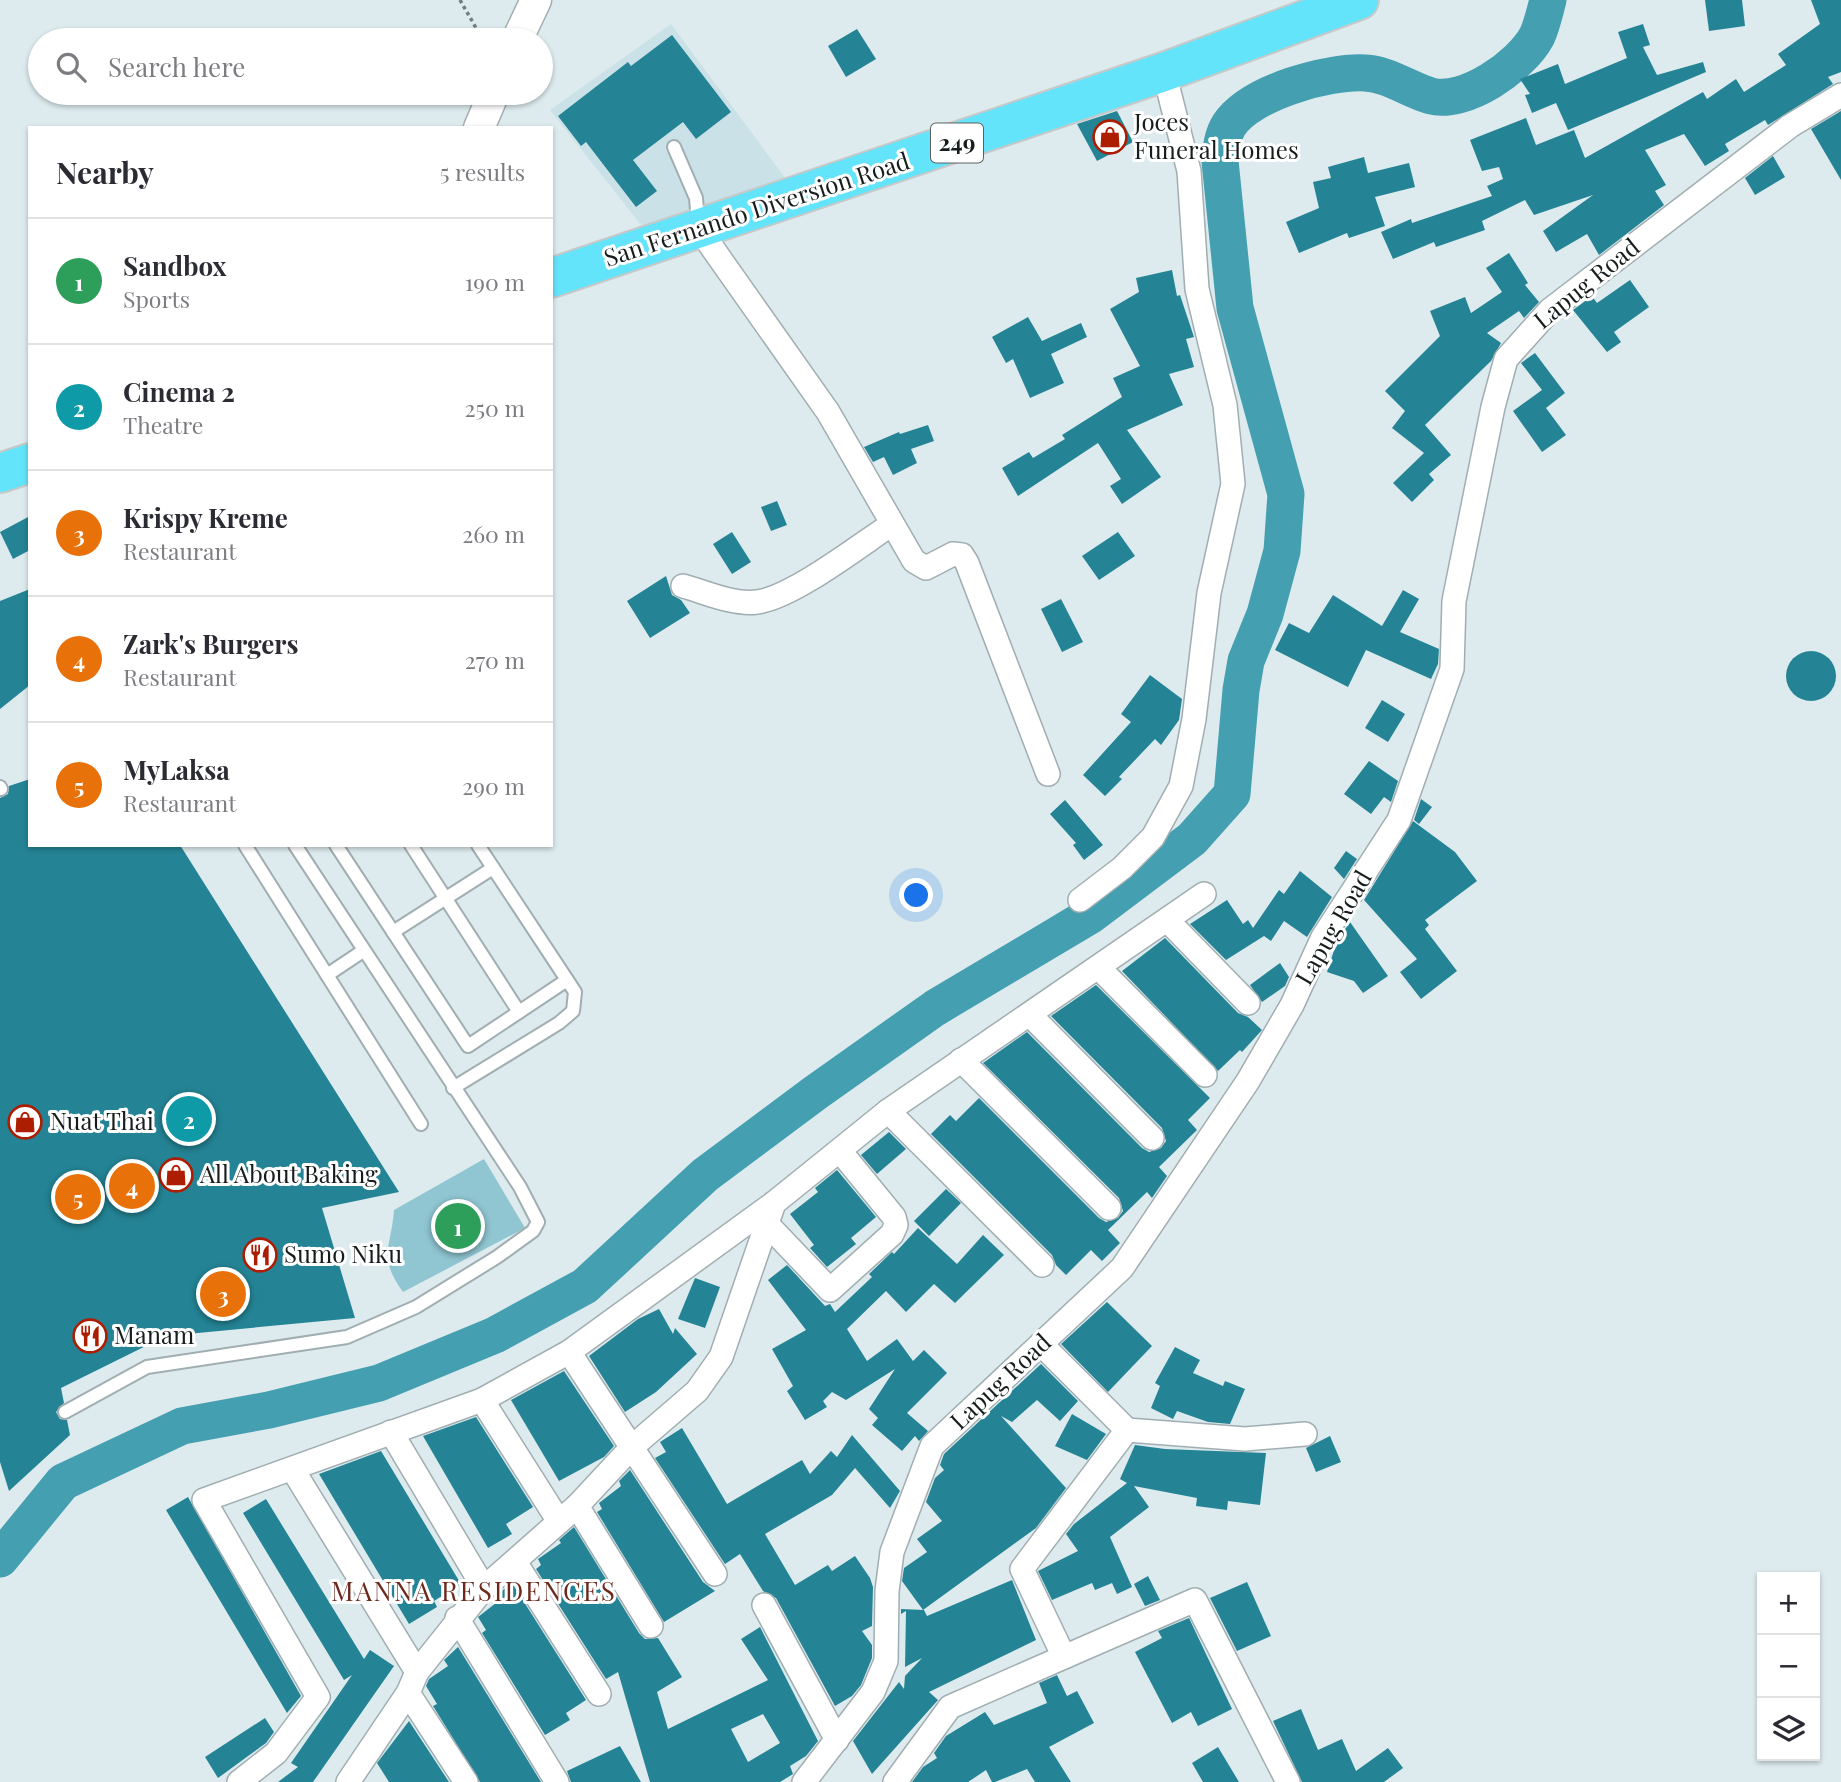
<!DOCTYPE html>
<html lang="en">
<head>
<meta charset="utf-8">
<style>
  :root { --surface:#fff; --page:#f7f7f7; --text:#2b2b33; --muted:#7c7c81; --line:#e1e1e2; --accent:#db2777 }
  body { margin:0; font-family:"Playfair Display",serif; background:var(--page); color:var(--text) }
  .controls { position:absolute; right:21px; bottom:21px; display:grid; overflow:hidden; border-radius:0px; box-shadow:0 2px 5px #0004 }
  .controls button { width:63px; height:63px; display:grid; place-items:center; padding:0; border:0; border-bottom:2px solid var(--line); background:var(--surface); color:var(--text); font:35px sans-serif }
  .you { position:absolute; left:917px; top:896px; width:24px; height:24px; margin:-18px; border:5px solid #fff; border-radius:50%; background:#1a73e8; box-shadow:0 0 0 10px #1a73e833 }
  .badge { display:grid; place-items:center; width:46px; height:46px; border-radius:50%; background:var(--accent); color:#fff; font-size:23px; font-weight:700 }
  .pin { position:absolute; translate:-50% -50%; border:4px solid #fff; box-shadow:0 2px 7px #0006 }
  .list { margin:0; padding:0; list-style:none }
  h2 { display:flex; justify-content:space-between; align-items:center; height:91px; margin:0; padding:0 28px; font-size:30px }
  h2 small { font-size:23px; font-weight:400; color:var(--muted) }
  .list li { display:grid; grid-template-columns:46px 1fr auto; gap:21px; align-items:center; box-sizing:border-box; height:126px; padding:0 28px; border-top:2px solid var(--line) }
  .list b { display:block; font-size:26px; white-space:nowrap }
  .list p { margin:0; font-size:23px; white-space:nowrap; color:var(--muted) }
  .list em { font-size:23px; font-style:normal; color:var(--muted) }
  .icon { flex:none; width:38px; height:38px; fill:none; stroke:currentColor; stroke-width:2; stroke-linecap:round; stroke-linejoin:round }
  .map { position:relative; flex:none; width:1841px; height:1782px; overflow:hidden }
  .search { position:absolute; background:var(--surface); box-shadow:0 2px 5px #0004; left:28px; top:28px; width:525px; height:77px; display:flex; align-items:center; gap:18px; box-sizing:border-box; padding:0 24px; border-radius:38px; color:var(--muted); font-size:26px }
  .panel { position:absolute; background:var(--surface); box-shadow:0 2px 5px #0004; left:28px; top:126px; width:525px; height:721px; border-radius:0px }
  .map>svg:first-child { display:block }
  .built { fill:#cae2e7 }
  .green { fill:#90c6d2 }
  .lines { fill:none; stroke-linecap:round; stroke-linejoin:round }
  .river { stroke:#449fb0; stroke-width:37 }
  .building { fill:#248495; fill-rule:evenodd }
  .service-casing { stroke:#a1aeb1; stroke-width:16 }
  .minor-casing { stroke:#a1aeb1; stroke-width:26 }
  .tertiary-casing { stroke:#a1aeb1; stroke-width:33 }
  .trunk-casing { stroke:#c7c9c9; stroke-width:42 }
  .path { stroke:#737c7e; stroke-width:3.5; stroke-dasharray:3.5 3.5; stroke-linecap:butt }
  .service { stroke:#fff; stroke-width:12 }
  .minor { stroke:#fff; stroke-width:23 }
  .tertiary { stroke:#fff; stroke-width:30 }
  .trunk { stroke:#64e4fa; stroke-width:38 }
  .labels { text-anchor:middle; stroke-width:6; stroke-linejoin:round; paint-order:stroke }
  .shield { fill:#fff; stroke:#5d6061; stroke-width:2 }
  .shield-label { font-size:23px; font-weight:bold; fill:#171c1d }
  .poi-label { font-size:24px; fill:#171c1d; stroke:#fff; text-anchor:start }
  .street-label { font-size:24px; fill:#171c1d; stroke:#fff }
  .neighbourhood-label { font-size:26px; letter-spacing:2px; fill:#6d291c; stroke:#fff }
</style>
</head>
<body>
<div class="map">
<svg width="1841" height="1782" viewBox="0 0 1841 1782">
  <rect width="100%" height="100%" fill="#ddebee"/>
  <!-- built -->
  <polygon class="built" points="671,24 786,179 642,226 550,110"/>
  <!-- green -->
  <path class="green" d="M 484,1159 L 525,1228 L 403,1292 C 377,1255 391,1250 394,1210 Z"/>
  <g class="lines">
    <!-- river -->
    <path class="river" d="M 0,1559 L 63,1482 L 182,1426 L 269,1410 L 379,1383 L 495,1335 L 585,1286 L 705,1175 L 815,1093 L 935,1008 L 1091,915 L 1192,839 L 1232,794 L 1241,690 L 1246,661 L 1265,614 L 1282,551 L 1286,494 L 1235,308 L 1220,161 C 1221,149 1222,136 1229,125 C 1251,92 1328,71 1365,73 C 1389,74 1409,90 1431,96 C 1465,105 1521,66 1537,36 C 1542,25 1545,11 1548,0"/>
  </g>
  <!-- building -->
  <g class="building">
    <polygon points="1705,0 1742,0 1745,26 1709,31"/>
    <polygon points="1811,0 1841,0 1841,72 1828,77 1833,84 1768,125 1765,120 1725,144 1729,151 1705,166 1684,134 1645,150 1666,185 1655,191 1664,205 1599,255 1587,234 1556,252 1543,231 1593,195 1534,215 1525,200 1482,221 1485,230 1436,247 1434,242 1393,259 1381,232 1411,219 1412,223 1492,196 1487,186 1503,179 1499,167 1482,171 1470,140 1526,118 1536,145 1574,130 1585,158 1703,92 1707,99 1736,79 1744,92 1786,65 1778,54 1820,24"/>
    <polygon points="1643,24 1650,45 1643,47 1657,75 1703,62 1706,72 1568,130 1556,103 1532,113 1525,95 1530,94 1520,79 1558,64 1565,84 1627,58 1618,32"/>
    <polygon points="857,29 876,59 846,77 828,46"/>
    <polygon points="672,35 731,112 696,139 683,122 633,160 657,191 636,207 586,142 581,146 558,116 628,62 631,66"/>
    <polygon points="1117,111 1133,142 1097,161 1077,124"/>
    <polygon points="1841,111 1841,180 1811,129"/>
    <polygon points="1773,156 1785,177 1755,195 1745,178"/>
    <polygon points="1364,157 1368,173 1409,163 1415,187 1375,197 1385,226 1349,238 1347,233 1299,253 1286,222 1319,208 1313,182 1331,178 1328,167"/>
    <polygon points="1509,253 1528,283 1525,285 1539,302 1524,318 1519,311 1487,333 1501,343 1491,361 1425,425 1451,455 1429,474 1434,480 1412,502 1393,483 1424,453 1392,428 1405,411 1385,391 1440,336 1430,311 1465,297 1471,313 1502,292 1486,268"/>
    <polygon points="1172,270 1177,296 1180,295 1194,337 1186,339 1194,367 1169,374 1183,405 1127,430 1161,477 1122,504 1110,486 1121,479 1098,443 1018,496 1002,468 1029,452 1033,458 1065,439 1062,435 1122,397 1113,378 1140,366 1110,309 1139,292 1136,278"/>
    <polygon points="1630,280 1649,307 1614,332 1621,342 1607,352 1573,310 1592,296 1597,303"/>
    <polygon points="1028,317 1042,341 1081,323 1087,337 1051,354 1064,383 1030,398 1013,359 1006,363 992,337"/>
    <polygon points="1535,353 1565,393 1546,408 1566,435 1542,452 1513,411 1542,390 1521,363"/>
    <polygon points="928,425 934,441 911,449 917,463 893,475 884,457 873,462 864,447 899,432 900,434"/>
    <polygon points="777,501 787,525 771,531 761,507"/>
    <polygon points="30,516 30,550 13,559 0,532"/>
    <polygon points="732,532 751,562 732,574 713,544"/>
    <polygon points="1118,532 1135,556 1099,580 1082,556"/>
    <polygon points="666,576 672,595 681,600 690,613 650,638 627,601"/>
    <polygon points="30,589 30,685 0,709 0,601"/>
    <polygon points="1403,590 1419,599 1400,632 1439,649 1438,664 1431,679 1366,650 1348,687 1275,650 1289,623 1309,633 1333,595 1382,626"/>
    <polygon points="1061,599 1083,642 1062,652 1041,609"/>
    <circle cx="1811" cy="676" r="25"/>
    <polygon points="1150,675 1182,699 1179,720 1161,745 1155,739 1119,777 1122,779 1105,796 1083,775 1131,722 1121,714"/>
    <polygon points="1382,700 1405,714 1388,742 1365,728"/>
    <polygon points="1369,761 1398,781 1391,802 1384,797 1371,814 1344,794"/>
    <polygon points="30,779 30,845 180,845 399,1192 322,1208 355,1318 166,1336 61,1388 64,1403 56,1412 60,1419 67,1420 70,1435 9,1491 0,1462 0,798 8,794 9,786"/>
    <polygon points="1421,799 1432,807 1419,824 1414,820"/>
    <polygon points="1065,800 1103,845 1084,860 1073,845 1076,843 1050,814"/>
    <polygon points="1413,821 1455,852 1477,881 1425,920 1429,925 1425,929 1457,971 1421,999 1400,972 1417,959 1364,900"/>
    <polygon points="1346,851 1357,859 1344,879 1334,868"/>
    <polygon points="1300,871 1332,897 1307,937 1284,921 1271,941 1264,936 1226,960 1190,924 1227,900 1243,924 1248,920 1253,928 1279,890 1284,894"/>
    <polygon points="1350,922 1388,976 1363,993 1354,981 1327,972 1337,941"/>
    <polygon points="1165,938 1238,1013 1248,1017 1262,1030 1242,1052 1240,1050 1218,1071 1122,971"/>
    <polygon points="1280,963 1289,977 1285,986 1262,1002 1250,985"/>
    <polygon points="1096,985 1210,1098 1188,1120 1197,1130 1159,1167 1167,1176 1152,1198 1147,1192 1108,1230 1120,1243 1102,1261 1091,1250 1066,1275 1056,1265 1052,1255 931,1134 950,1115 956,1121 979,1098 1099,1218 1106,1222 1118,1218 1123,1211 1119,1198 983,1063 1027,1032 1142,1148 1149,1152 1161,1148 1166,1141 1162,1128 1051,1016"/>
    <polygon points="889,1132 906,1149 877,1174 861,1155"/>
    <polygon points="837,1170 876,1217 851,1238 856,1244 827,1267 810,1248 814,1245 790,1214 818,1192 815,1188"/>
    <polygon points="946,1189 961,1203 929,1236 914,1221"/>
    <polygon points="918,1228 957,1264 983,1235 1004,1255 955,1303 934,1284 906,1312 886,1291 847,1329 867,1361 897,1339 913,1361 924,1350 947,1373 907,1413 928,1431 919,1441 915,1436 902,1451 872,1425 878,1418 869,1409 895,1369 846,1400 832,1392 823,1401 827,1407 805,1420 787,1391 793,1386 772,1349 806,1330 768,1280 787,1265 825,1306 830,1304 835,1312 872,1277 869,1274 892,1252 894,1254"/>
    <polygon points="695,1278 720,1287 705,1328 678,1319"/>
    <polygon points="1107,1302 1152,1346 1108,1392 1061,1344"/>
    <polygon points="659,1309 673,1334 675,1328 697,1354 656,1392 625,1412 589,1356 638,1319"/>
    <polygon points="1175,1347 1200,1360 1193,1373 1223,1386 1225,1381 1245,1389 1230,1424 1208,1422 1177,1411 1173,1419 1151,1408 1160,1386 1155,1383"/>
    <polygon points="1041,1364 1078,1401 1060,1421 1037,1400 1012,1422 1001,1416 1066,1488 1036,1528 923,1610 902,1581 904,1568 927,1552 917,1539 942,1521 926,1502 935,1478 944,1470 940,1465 944,1454"/>
    <polygon points="564,1371 614,1446 604,1457 559,1481 511,1400"/>
    <polygon points="1072,1414 1106,1434 1087,1460 1055,1446"/>
    <polygon points="476,1417 533,1507 506,1524 512,1534 488,1548 423,1436"/>
    <polygon points="682,1428 727,1504 802,1460 810,1474 831,1451 837,1457 852,1435 900,1491 890,1508 855,1468 832,1495 765,1534 795,1585 828,1565 832,1571 855,1556 870,1578 873,1587 872,1626 862,1631 872,1645 872,1658 861,1685 852,1696 835,1706 776,1598 763,1591 740,1554 725,1564 655,1458 666,1452 660,1442"/>
    <polygon points="1330,1436 1341,1462 1316,1472 1306,1448"/>
    <polygon points="1135,1445 1165,1449 1266,1453 1260,1505 1228,1501 1227,1510 1196,1506 1197,1498 1134,1486 1149,1507 1110,1537 1132,1587 1117,1594 1112,1583 1095,1590 1092,1583 1052,1600 1038,1571 1078,1551 1066,1534 1074,1524 1127,1483 1120,1479"/>
    <polygon points="381,1451 461,1584 434,1601 437,1607 409,1624 319,1474"/>
    <polygon points="630,1470 703,1582 715,1591 664,1622 597,1512 602,1509 599,1503 621,1486 619,1481"/>
    <polygon points="188,1497 301,1696 287,1713 166,1510"/>
    <polygon points="266,1499 364,1659 370,1650 394,1666 313,1782 278,1782 298,1767 291,1763 352,1675 344,1680 243,1513"/>
    <path d="M 574,1527 L 639,1633 L 645,1639 L 658,1638 L 682,1677 L 657,1692 L 668,1729 L 768,1680 L 741,1639 L 760,1627 L 818,1741 L 806,1756 L 790,1766 L 793,1774 L 780,1782 L 650,1782 L 618,1672 L 606,1679 L 536,1569 L 541,1565 L 538,1559 L 561,1543 L 559,1540 ZM 763,1714 L 780,1743 L 748,1762 L 731,1729 Z"/>
    <polygon points="1148,1576 1160,1600 1145,1606 1134,1584"/>
    <polygon points="1012,1580 1036,1640 929,1692 938,1700 872,1774 853,1741 899,1682 904,1689 905,1676 922,1658 905,1667 906,1611 901,1614 901,1609 924,1610 927,1616"/>
    <polygon points="1247,1582 1271,1636 1237,1651 1210,1598"/>
    <polygon points="512,1583 586,1700 566,1713 570,1720 545,1735 482,1633 486,1630 478,1617 501,1599 498,1594"/>
    <polygon points="1189,1618 1232,1709 1198,1726 1191,1712 1172,1723 1135,1652 1162,1638 1158,1631"/>
    <polygon points="458,1647 541,1782 480,1782 433,1706 437,1704 426,1686 429,1679 448,1666 444,1660"/>
    <polygon points="1057,1675 1067,1696 1077,1691 1094,1723 1049,1747 1071,1782 1035,1782 1027,1769 995,1782 992,1782 986,1770 968,1782 912,1782 923,1767 937,1758 934,1753 946,1736 985,1712 994,1725 1047,1703 1039,1683"/>
    <polygon points="1301,1709 1318,1750 1342,1739 1356,1771 1388,1748 1403,1768 1384,1782 1302,1782 1273,1721"/>
    <polygon points="265,1718 274,1732 266,1743 218,1778 205,1757"/>
    <polygon points="409,1721 449,1782 389,1782 377,1763"/>
    <polygon points="620,1746 641,1782 571,1782 567,1771"/>
    <polygon points="1218,1747 1239,1782 1203,1782 1192,1763"/>
  </g>
  <g class="lines">
    <defs>
      <g id="service">
        <polyline points="674,147 696,198 698,222"/>
        <polyline points="0,787 1,789"/>
        <polyline points="245,845 421,1124"/>
        <polyline points="336,845 468,1046 567,980"/>
        <polyline points="411,845 519,1012"/>
        <polyline points="393,932 493,868"/>
        <polyline points="327,975 363,951"/>
        <polyline points="453,1088 559,1023 573,1011 575,992 478,845"/>
        <polyline points="65,1412 147,1367 347,1337 416,1307 497,1257 533,1231 538,1222 520,1187 295,845"/>
      </g>
      <g id="minor">
        <polyline points="699,229 828,412 914,561 926,568 953,554 962,555 967,563 1048,774"/>
        <path d="M 683,586 C 705,592 733,605 757,602 C 792,598 860,545 892,524"/>
        <polyline points="1080,900 1122,868 1153,837 1181,786 1194,719 1209,593 1233,484 1225,405 1197,289 1189,171 1164,72"/>
        <polyline points="1167,920 1248,1003"/>
        <polyline points="1099,968 1205,1075"/>
        <polyline points="1030,1015 1152,1138"/>
        <polyline points="961,1060 1109,1208"/>
        <polyline points="888,1111 1042,1265"/>
        <polyline points="767,1224 830,1290 892,1234 896,1225 894,1217 840,1151"/>
        <polyline points="1041,1344 1127,1430"/>
        <polyline points="569,1352 715,1574"/>
        <polyline points="482,1400 558,1520"/>
        <polyline points="391,1432 484,1588"/>
        <polyline points="293,1470 417,1672"/>
        <polyline points="577,1506 651,1626"/>
        <polyline points="515,1562 599,1694"/>
        <polyline points="764,1605 837,1740"/>
        <polyline points="457,1618 557,1782"/>
        <polyline points="1064,1657 1195,1600 1288,1782"/>
        <polyline points="408,1693 466,1782"/>
        <polyline points="239,1782 276,1753 318,1697 204,1500 482,1400 569,1352 774,1203 888,1111 1204,894"/>
        <polyline points="348,1782 408,1693 417,1672 484,1588 577,1506 632,1447 697,1391 721,1357 774,1203"/>
        <polyline points="804,1782 873,1692 886,1661 887,1591 892,1552 932,1446 1122,1268 1248,1081 1292,1005 1323,937 1399,820 1452,669 1454,601 1493,407 1506,359 1550,310 1790,126 1841,95"/>
        <polyline points="895,1782 950,1707 1064,1657 1022,1569 1127,1430 1245,1439 1305,1434"/>
      </g>
      <g id="tertiary">
        <polyline points="517,40 536,0"/>
        <polyline points="479,128 494,93"/>
      </g>
      <g id="trunk">
        <polyline points="551,278 1164,72 1359,0"/>
        <polyline points="0,473 30,463"/>
      </g>
    </defs>
    <!-- service casing -->
    <use href="#service" class="service-casing"/>
    <!-- minor casing -->
    <use href="#minor" class="minor-casing"/>
    <!-- tertiary casing -->
    <use href="#tertiary" class="tertiary-casing"/>
    <!-- trunk casing -->
    <use href="#trunk" class="trunk-casing"/>
    <!-- path -->
    <polyline class="path" points="460,0 483,40"/>
    <!-- service -->
    <use href="#service" class="service"/>
    <!-- minor -->
    <use href="#minor" class="minor"/>
    <!-- tertiary -->
    <use href="#tertiary" class="tertiary"/>
    <!-- trunk -->
    <use href="#trunk" class="trunk"/>
  </g>
  <!-- icons -->
  <defs>
    <symbol id="shop-ring" viewBox="-11 -11 22 22"><circle r="9.5" fill="#fff" stroke="#ac1d01" stroke-width="1.5"/><path d="M-5-2.5h2.3a2.7 3.5 0 0 1 5.4 0H5L5.5 6h-11ZM-1.5-2.5h3a1.5 2.3 0 0 0-3 0Z" fill="#ac1d01"/></symbol>
    <symbol id="restaurant-ring" viewBox="-11 -11 22 22"><circle r="9.5" fill="#fff" stroke="#ac1d01" stroke-width="1.5"/><path d="M-5-6h1v4h1v-4h1v4h1v-4h1v5L-1.5 .5V6h-2V.5L-5-1ZM5-6V6H3V1.5H1.5Q1.5-4 5-6Z" fill="#ac1d01"/></symbol>
  </defs>
  <g fill-rule="evenodd">
    <use href="#shop-ring" x="1091" y="118" width="38" height="38"/>
    <use href="#shop-ring" x="6" y="1103" width="38" height="38"/>
    <use href="#shop-ring" x="157" y="1156" width="38" height="38"/>
    <use href="#restaurant-ring" x="241" y="1236" width="38" height="38"/>
    <use href="#restaurant-ring" x="71" y="1317" width="38" height="38"/>
  </g>
  <g class="labels">
    <!-- shield labels -->
    <rect class="shield" x="931" y="123.5" width="52" height="39" rx="5"/>
    <g class="shield-label">
      <text x="957" y="151">249</text>
    </g>
    <!-- poi labels -->
    <g class="poi-label">
      <text x="1134" y="131">Joces<tspan x="1134" dy="28">Funeral Homes</tspan></text>
      <text x="50" y="1130">Nuat Thai</text>
      <text x="200" y="1183">All About Baking</text>
      <text x="284" y="1263">Sumo Niku</text>
      <text x="114" y="1344">Manam</text>
    </g>
    <!-- street labels -->
    <g class="street-label">
      <text transform="translate(757 210) rotate(-18)" y="8">San Fernando Diversion Road</text>
      <text transform="translate(1587 284) rotate(-39)" y="8">Lapug Road</text>
      <text transform="translate(1334 928) rotate(-60)" y="8">Lapug Road</text>
      <text transform="translate(1001 1382) rotate(-43)" y="8">Lapug Road</text>
    </g>
    <!-- neighbourhood labels -->
    <g class="neighbourhood-label">
      <text x="474" y="1601">MANNA RESIDENCES</text>
    </g>
  </g>
</svg>
<div class="controls">
<button>+</button>
<button>−</button>
<button><svg class="icon" aria-label="layers" viewBox="0 0 24 24"><path d="M12 4l9 5-9 5-9-5zM3 14l9 5 9-5"/></svg></button>
</div>
<div class="you"></div>
<div class="pin badge" style="left:458px;top:1226px;background:#2e9e5b">1</div>
<div class="pin badge" style="left:189px;top:1119px;background:#0f9aa8">2</div>
<div class="pin badge" style="left:223px;top:1294px;background:#e8710a">3</div>
<div class="pin badge" style="left:132px;top:1186px;background:#e8710a">4</div>
<div class="pin badge" style="left:78px;top:1197px;background:#e8710a">5</div>
<div class="search"><svg class="icon" aria-label="search" viewBox="0 0 24 24"><circle cx="10" cy="10" r="6"/><path d="M15 15l6 6"/></svg>Search here</div>
<section class="panel">
<h2>Nearby<small>5 results</small></h2>
<ul class="list">
<li><span class="badge" style="background:#2e9e5b">1</span><div><b>Sandbox</b><p>Sports</p></div><em>190 m</em></li>
<li><span class="badge" style="background:#0f9aa8">2</span><div><b>Cinema 2</b><p>Theatre</p></div><em>250 m</em></li>
<li><span class="badge" style="background:#e8710a">3</span><div><b>Krispy Kreme</b><p>Restaurant</p></div><em>260 m</em></li>
<li><span class="badge" style="background:#e8710a">4</span><div><b>Zark's Burgers</b><p>Restaurant</p></div><em>270 m</em></li>
<li><span class="badge" style="background:#e8710a">5</span><div><b>MyLaksa</b><p>Restaurant</p></div><em>290 m</em></li>
</ul>
</section>
</div>
</body>
</html>
